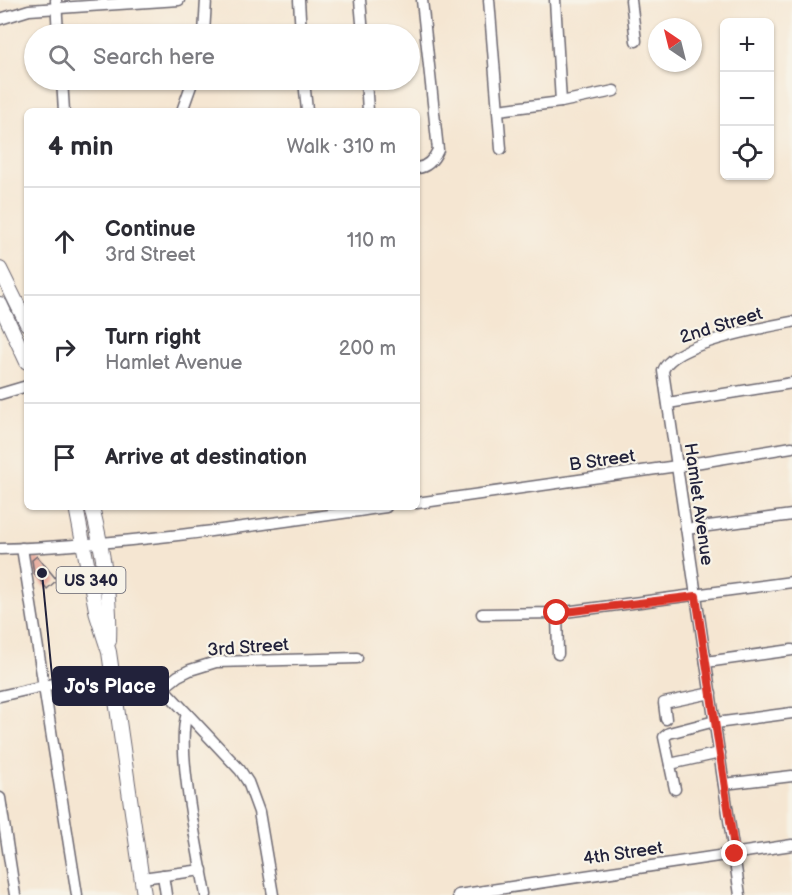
<!DOCTYPE html>
<html lang="en">
<head>
<meta charset="utf-8">
<style>
  :root { --surface:#fff; --page:#f2f2f3; --text:#2b2b33; --muted:#7c7c81; --line:#e1e1e2 }
  body { margin:0; font-family:"Balsamiq Sans",sans-serif; background:var(--page); color:var(--text) }
  .controls { position:absolute; right:18px; top:18px; display:grid; overflow:hidden; border-radius:9px; box-shadow:0 2px 4px #0004 }
  .controls button { width:54px; height:54px; display:grid; place-items:center; padding:0; border:0; border-bottom:2px solid var(--line); background:var(--surface); color:var(--text); font:30px sans-serif }
  .compass { position:absolute; left:648px; top:18px; width:54px; height:54px; border-radius:50%; background:var(--surface); box-shadow:0 2px 4px #0004; rotate:325deg }
  .stop { position:absolute; width:18px; height:18px; margin:-14px; border:4px solid #d93025; border-radius:50%; background:#fff }
  .stop.end { background:#d93025; border-color:#fff; box-shadow:0 2px 6px #0008 }
  .list { margin:0; padding:0; list-style:none }
  h2 { display:flex; justify-content:space-between; align-items:center; height:78px; margin:0; padding:0 24px; font-size:26px }
  h2 small { font-size:20px; font-weight:400; color:var(--muted) }
  .list li { display:grid; grid-template-columns:39px 1fr auto; gap:18px; align-items:center; box-sizing:border-box; height:108px; padding:0 24px; border-top:2px solid var(--line) }
  .list b { display:block; font-size:22px; white-space:nowrap }
  .list p { margin:0; font-size:20px; white-space:nowrap; color:var(--muted) }
  .list em { font-size:20px; font-style:normal; color:var(--muted) }
  .icon { flex:none; width:33px; height:33px; fill:none; stroke:currentColor; stroke-width:2; stroke-linecap:round; stroke-linejoin:round }
  .map { position:relative; flex:none; width:792px; height:895px; overflow:hidden }
  .search { position:absolute; background:var(--surface); box-shadow:0 2px 4px #0004; left:24px; top:24px; width:396px; height:66px; display:flex; align-items:center; gap:15px; box-sizing:border-box; padding:0 21px; border-radius:33px; color:var(--muted); font-size:22px }
  .panel { position:absolute; background:var(--surface); box-shadow:0 2px 4px #0004; left:24px; top:108px; width:396px; height:402px; border-radius:9px }
  .map>svg:first-child { display:block }
  .building { fill:#e8b0a3 }
  .lines { fill:none; stroke-linecap:round; stroke-linejoin:round }
  .minor-casing { stroke:#6c6770; stroke-width:13 }
  .major-casing { stroke:#6c6770; stroke-width:16 }
  .minor { stroke:#fff; stroke-width:10 }
  .major { stroke:#fff; stroke-width:14 }
  .route { stroke:#d93025; stroke-width:8 }
  .labels { text-anchor:middle; stroke-width:4.5; stroke-linejoin:round; paint-order:stroke }
  .shield { fill:#f7f3e8; stroke:#62616f; stroke-width:1.5 }
  .shield-label { font-size:16px; font-weight:bold; fill:#22223b }
  .street-label { font-size:18px; fill:#22223b; stroke:#f7f3e8 }
  .leader { fill:none; stroke:#22223b; stroke-width:2 }
  .callout-dot { fill:#22223b; stroke:#f7f3e8; stroke-width:2 }
  .callout { fill:#22223b; stroke:#22223b; stroke-width:2 }
  .callout-label { font-size:20px; text-anchor:middle; font-weight:bold; fill:#fff }
</style>
</head>
<body>
<div class="map">
<svg width="792" height="895" viewBox="0 0 792 895">
  <rect width="100%" height="100%" fill="#f7f3e8"/>
  <filter id="ink" filterUnits="userSpaceOnUse"><feTurbulence type="fractalNoise" baseFrequency=".0167" numOctaves="2"/><feDisplacementMap in="SourceGraphic" scale="12" xChannelSelector="R" yChannelSelector="G"/><feConvolveMatrix kernelMatrix="1 2 1 2 8 2 1 2 1" color-interpolation-filters="sRGB"/></filter>
  <filter id="wash" filterUnits="userSpaceOnUse"><feTurbulence type="fractalNoise" baseFrequency=".008" numOctaves="4" result="noise"/><feDisplacementMap in="SourceGraphic" scale="24" xChannelSelector="R" yChannelSelector="G"/><feGaussianBlur stdDeviation="1.35" result="paint"/><feColorMatrix in="noise" values="0 0 0 0 0 0 0 0 0 0 0 0 0 0 0 0 0 1.4 0 .05"/><feComposite in="paint" operator="in"/></filter>
  <g filter="url(#wash)">
    <rect width="100%" height="100%" fill="#f5e6d2"/>
    <g id="blocks">
      <!-- building -->
      <polygon class="building" points="37,556 57,580 47,589 34,573 32,560"/>
    </g>
  </g>
  <g filter="url(#ink)">
    <use href="#blocks" fill-opacity="0" stroke="#6c6770" stroke-width="1.5"/>
    <g class="lines">
      <defs>
        <g id="minor">
          <polyline points="56,0 58,34"/>
          <polyline points="299,0 301,34"/>
          <polyline points="360,0 363,34"/>
          <polyline points="489,0 501,149"/>
          <polyline points="555,0 561,102"/>
          <polyline points="631,0 636,41"/>
          <polyline points="0,19 29,10 179,0"/>
          <polyline points="204,34 206,0"/>
          <polyline points="62,80 64,111"/>
          <polyline points="304,80 307,111"/>
          <polyline points="366,80 368,111"/>
          <polyline points="498,110 561,102 614,91"/>
          <polyline points="182,111 193,80"/>
          <path d="M 417,168 C 428,167 434,159 438,150 L 422,0"/>
          <polyline points="0,394 27,386"/>
          <polyline points="668,403 792,383"/>
          <polyline points="417,503 677,466 792,447"/>
          <polyline points="686,529 792,515"/>
          <polyline points="22,548 77,895"/>
          <path d="M 0,549 C 129,545 258,525 386,507"/>
          <polyline points="557,613 558,654"/>
          <polyline points="482,614 557,613 792,582"/>
          <polyline points="706,662 792,650"/>
          <path d="M 114,681 C 132,678 147,678 163,688 L 240,770 L 248,782 L 259,812 L 273,895"/>
          <polyline points="163,688 178,676 190,670 216,662 357,658"/>
          <polyline points="0,696 61,682"/>
          <path d="M 187,714 C 175,746 199,856 206,895"/>
          <polyline points="666,719 664,703 711,693"/>
          <polyline points="716,723 792,713"/>
          <polyline points="670,764 720,753"/>
          <polyline points="724,784 792,776"/>
          <polyline points="675,789 664,737 669,733 715,721"/>
          <polyline points="0,798 15,895"/>
          <polyline points="163,875 166,895"/>
          <polyline points="142,878 202,870"/>
          <polyline points="458,895 792,845"/>
          <path d="M 740,895 L 663,371 C 671,344 765,327 792,322"/>
        </g>
        <g id="major">
          <polyline points="0,269 27,324"/>
          <polyline points="0,304 27,362"/>
          <polyline points="76,507 97,615 109,652 144,895"/>
          <path d="M 92,507 C 103,551 111,596 109,641"/>
        </g>
      </defs>
      <!-- minor casing -->
      <use href="#minor" class="minor-casing"/>
      <!-- major casing -->
      <use href="#major" class="major-casing"/>
      <!-- minor -->
      <use href="#minor" class="minor"/>
      <!-- major -->
      <use href="#major" class="major"/>
    </g>
  </g>
  <g class="lines" filter="url(#ink)">
    <!-- route -->
    <polyline class="route" points="557,613 696,596 735,854"/>
  </g>
  <g class="labels">
    <!-- shield labels -->
    <rect class="shield" x="56.5" y="567" width="69" height="26" rx="4.5"/>
    <g class="shield-label">
      <text x="91" y="586">US 340</text>
    </g>
    <!-- street labels -->
    <g class="street-label">
      <text transform="translate(721 325) rotate(-17)" y="6">2nd Street</text>
      <text transform="translate(602 460) rotate(-8)" y="6">B Street</text>
      <text transform="translate(699 504) rotate(82)" y="6">Hamlet Avenue</text>
      <text transform="translate(248 647) rotate(-4)" y="6">3rd Street</text>
      <text transform="translate(623 853) rotate(-8)" y="6">4th Street</text>
    </g>
  </g>
  <!-- callouts -->
  <path class="leader" d="M42 573L53 686"/>
  <circle class="callout-dot" cx="42" cy="573" r="6"/>
  <rect class="callout" x="53" y="667" width="115" height="38" rx="6"/>
  <g class="callout-label">
    <text x="110" y="693">Jo's Place</text>
  </g>
</svg>
<div class="controls">
<button>+</button>
<button>−</button>
<button><svg class="icon" aria-label="locate" viewBox="0 0 24 24"><circle cx="12" cy="12" r="6"/><path d="M12 2v4M12 18v4M2 12h4M18 12h4"/></svg></button>
</div>
<svg class="compass" viewBox="-18 -18 36 36"><path d="M0-13l5 13h-10z" fill="#e53935"/><path d="M0 13l5-13h-10z" fill="#7c7c81"/></svg>
<div class="stop" style="left:557px;top:613px"></div>
<div class="stop end" style="left:735px;top:854px"></div>
<div class="search"><svg class="icon" aria-label="search" viewBox="0 0 24 24"><circle cx="10" cy="10" r="6"/><path d="M15 15l6 6"/></svg>Search here</div>
<section class="panel">
<h2>4 min<small>Walk · 310 m</small></h2>
<ul class="list">
<li><svg class="icon" aria-label="ahead" viewBox="0 0 24 24"><path d="M12 20V5M6 11l6-6 6 6"/></svg><div><b>Continue</b><p>3rd Street</p></div><em>110 m</em></li>
<li><svg class="icon" aria-label="right" viewBox="0 0 24 24"><path d="M7 20v-9h11M14 6l5 5-5 5"/></svg><div><b>Turn right</b><p>Hamlet Avenue</p></div><em>200 m</em></li>
<li><svg class="icon" aria-label="arrive" viewBox="0 0 24 24"><path d="M6 21V4h12l-3 4 3 4H6"/></svg><div><b>Arrive at destination</b></div></li>
</ul>
</section>
</div>
</body>
</html>
